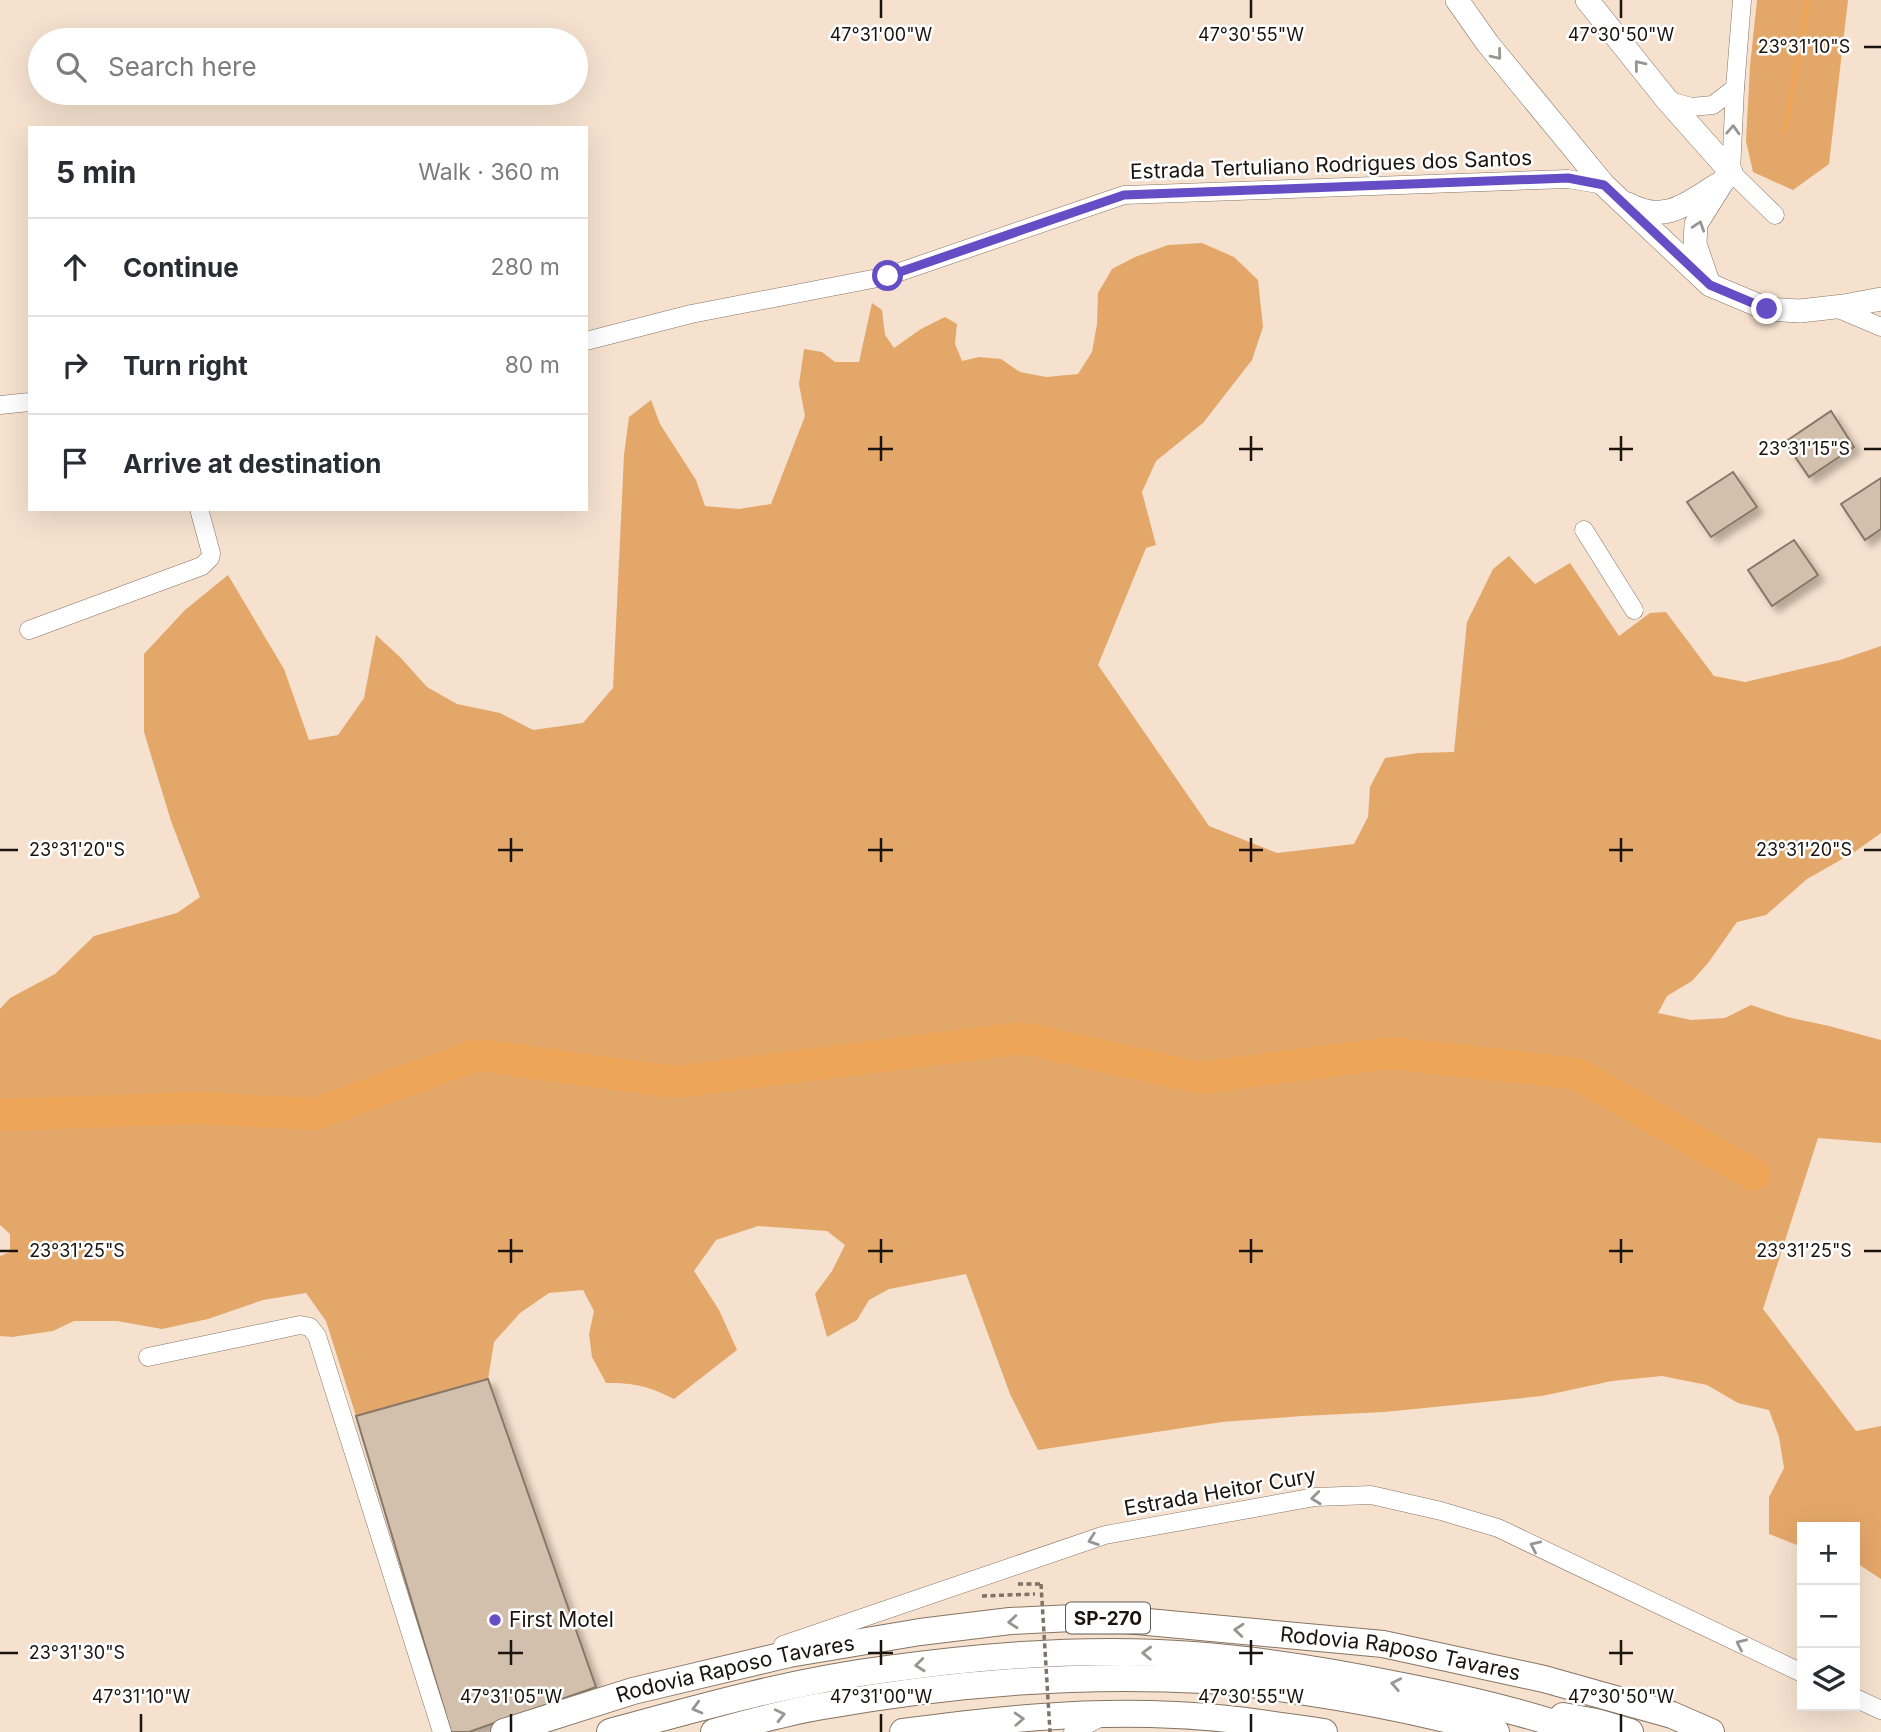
<!DOCTYPE html>
<html lang="en">
<head>
<meta charset="utf-8">
<style>
  :root { --surface:#fff; --page:#f7f7f7; --text:#2b2b33; --muted:#7c7c81; --line:#e1e1e2 }
  body { margin:0; font-family:Inter,sans-serif; background:var(--page); color:var(--text) }
  .controls { position:absolute; right:21px; bottom:21px; display:grid; overflow:hidden; border-radius:0px; box-shadow:0 7px 28px #0002 }
  .controls button { width:63px; height:63px; display:grid; place-items:center; padding:0; border:0; border-bottom:2px solid var(--line); background:var(--surface); color:var(--text); font:35px sans-serif }
  .stop { position:absolute; width:21px; height:21px; margin:-16px; border:5px solid #654dc6; border-radius:50%; background:#fff }
  .stop.end { background:#654dc6; border-color:#fff; box-shadow:0 2px 7px #0008 }
  .list { margin:0; padding:0; list-style:none }
  h2 { display:flex; justify-content:space-between; align-items:center; height:91px; margin:0; padding:0 28px; font-size:30px }
  h2 small { font-size:23px; font-weight:400; color:var(--muted) }
  .list li { display:grid; grid-template-columns:46px 1fr auto; gap:21px; align-items:center; box-sizing:border-box; height:98px; padding:0 28px; border-top:2px solid var(--line) }
  .list b { display:block; font-size:26px; white-space:nowrap }
  .list em { font-size:23px; font-style:normal; color:var(--muted) }
  .icon { flex:none; width:38px; height:38px; fill:none; stroke:currentColor; stroke-width:2; stroke-linecap:round; stroke-linejoin:round }
  .map { position:relative; flex:none; width:1881px; height:1732px; overflow:hidden }
  .search { position:absolute; background:var(--surface); box-shadow:0 7px 28px #0002; left:28px; top:28px; width:560px; height:77px; display:flex; align-items:center; gap:18px; box-sizing:border-box; padding:0 24px; border-radius:38px; color:var(--muted); font-size:26px }
  .panel { position:absolute; background:var(--surface); box-shadow:0 7px 28px #0002; left:28px; top:126px; width:560px; height:385px; border-radius:0px }
  .map>svg:first-child { display:block }
  .green { fill:#e4a76a }
  .lines { fill:none; stroke-linecap:round; stroke-linejoin:round }
  .stream { stroke:#efa557; stroke-width:5 }
  .river { stroke:#efa557; stroke-width:32 }
  .building { fill:#d2bfac; stroke:#897766; stroke-width:2; filter:url(#shadow) }
  .minor-casing { stroke:#867463; stroke-width:19 }
  .major-casing { stroke:#867463; stroke-width:24 }
  .highway-casing { stroke:#867463; stroke-width:28 }
  .path { stroke:#7f7266; stroke-width:3.5; stroke-dasharray:5 3.5; stroke-linecap:butt }
  .minor { stroke:#fff; stroke-width:18 }
  .major { stroke:#fff; stroke-width:23 }
  .highway { stroke:#fff; stroke-width:26 }
  .path-bridge { stroke:#7f7266; stroke-width:3.5; stroke-dasharray:5 3.5; stroke-linecap:butt }
  .oneway { stroke:#989593 }
  .route { stroke:#654dc6; stroke-width:9 }
  .ticks { fill:none; stroke:#1b140e; stroke-width:2.5 }
  .poi-dot { fill:#654dc6; stroke:#fff; stroke-width:2.5 }
  .labels { text-anchor:middle; stroke-width:5; stroke-linejoin:round; paint-order:stroke }
  .shield { fill:#fff; stroke:#5f5a56; stroke-width:2 }
  .shield-label { font-size:19px; font-weight:bold; fill:#1b140e }
  .street-label { font-size:21px; fill:#1b140e; stroke:#fff }
  .poi-label { font-size:21px; fill:#1b140e; stroke:#fff; text-anchor:start }
  .ticks-label { font-size:18px; text-anchor:middle; fill:#1b140e; stroke:#fff; stroke-width:5; stroke-linejoin:round; paint-order:stroke }
</style>
</head>
<body>
<div class="map">
<svg width="1881" height="1732" viewBox="0 0 1881 1732">
  <defs>
    <filter id="shadow"><feDropShadow dx="6" dy="6" stdDeviation="3.5" flood-color="#0004"/></filter>
  </defs>
  <rect width="100%" height="100%" fill="#f5e1ce"/>
  <!-- green -->
  <g class="green">
    <polygon points="1757,0 1848,0 1829,164 1793,190 1753,172 1746,141 1750,66"/>
    <path d="M 1202,243 L 1234,257 L 1258,280 L 1263,327 L 1252,360 L 1203,423 L 1156,461 L 1142,492 L 1156,545 L 1146,548 L 1098,665 L 1209,826 L 1277,853 L 1354,844 L 1368,817 L 1370,787 L 1385,758 L 1418,753 L 1454,752 L 1467,622 L 1493,569 L 1509,556 L 1535,584 L 1570,563 L 1619,636 L 1650,613 L 1666,612 L 1714,676 L 1745,682 L 1840,660 L 1881,646 L 1881,833 L 1853,853 L 1807,879 L 1766,915 L 1737,922 L 1708,963 L 1692,981 L 1667,996 L 1658,1013 L 1691,1020 L 1725,1018 L 1751,1005 L 1787,1017 L 1829,1026 L 1881,1040 L 1881,1143 L 1818,1138 L 1763,1309 L 1856,1431 L 1881,1426 L 1881,1579 L 1855,1562 L 1855,1527 L 1802,1527 L 1802,1547 L 1769,1534 L 1769,1497 L 1784,1468 L 1779,1437 L 1769,1410 L 1738,1403 L 1707,1385 L 1662,1376 L 1612,1381 L 1542,1396 L 1465,1404 L 1384,1412 L 1302,1416 L 1222,1422 L 1038,1450 L 1010,1394 L 966,1274 L 889,1289 L 869,1300 L 857,1320 L 827,1337 L 815,1294 L 832,1271 L 845,1245 L 827,1231 L 758,1226 L 716,1240 L 694,1271 L 719,1310 L 737,1350 L 674,1399 C 648,1386 635,1383 606,1383 L 592,1357 L 589,1334 L 594,1311 L 583,1290 L 549,1293 L 520,1313 L 494,1342 L 488,1379 L 356,1416 L 326,1321 L 306,1293 L 263,1300 L 208,1319 L 162,1329 L 117,1321 L 74,1321 L 53,1331 L 12,1337 L 0,1336 L 0,1256 L 10,1252 L 10,1234 L 0,1225 L 0,1009 L 10,998 L 55,974 L 94,936 L 177,913 L 200,897 L 171,821 L 144,732 L 144,654 L 185,610 L 228,575 L 284,669 L 309,740 L 338,735 L 364,698 L 376,635 L 400,657 L 427,687 L 457,704 L 500,713 L 533,730 L 583,723 L 613,688 L 624,455 L 629,417 L 651,400 L 660,424 L 696,480 L 705,506 L 739,509 L 771,504 L 805,416 L 799,384 L 804,349 L 822,352 L 835,362 L 859,362 L 872,303 L 882,310 L 885,335 L 894,348 L 921,329 L 945,317 L 957,324 L 955,344 L 962,361 L 979,357 L 1001,359 L 1020,372 L 1046,377 L 1078,374 L 1092,352 L 1097,324 L 1098,293 L 1112,269 L 1135,257 L 1168,245 Z"/>
  </g>
  <g class="lines">
    <!-- stream -->
    <polyline class="stream" points="1785,131 1808,0"/>
    <!-- river -->
    <polyline class="river" points="0,1115 196,1108 314,1114 477,1055 673,1082 1023,1038 1200,1078 1392,1053 1577,1074 1754,1175"/>
  </g>
  <!-- building -->
  <g class="building">
    <polygon points="1831,411 1854,447 1809,477 1785,442"/>
    <polygon points="1733,472 1757,507 1711,537 1687,502"/>
    <polygon points="1881,478 1881,529 1865,540 1841,504"/>
    <polygon points="1794,540 1818,575 1772,606 1748,570"/>
    <polygon points="488,1379 596,1687 469,1732 451,1732 356,1416"/>
  </g>
  <g class="lines">
    <defs>
      <g id="minor">
        <polyline points="1742,0 1735,88 1731,172 1775,215"/>
        <polyline points="1667,100 1691,107 1713,105 1735,88"/>
        <polyline points="1834,307 1881,327"/>
        <polyline points="586,341 691,314 888,276 1124,195 1568,179 1604,185"/>
        <polyline points="0,405 30,402"/>
        <polyline points="1584,530 1634,610"/>
        <polyline points="29,630 202,566 210,558 211,553 199,509"/>
        <polyline points="148,1357 300,1325 310,1327 317,1336 442,1732"/>
        <polyline points="783,1645 1105,1535 1315,1497 1371,1495 1441,1511 1498,1528 1802,1673"/>
        <polyline points="1855,1698 1881,1710"/>
        <polyline points="1073,1732 1101,1717"/>
      </g>
      <g id="major">
        <polyline points="1457,0 1488,44 1604,185 1710,285 1767,309 1800,311 1844,306 1881,299"/>
        <polyline points="1587,0 1667,100 1731,172 1723,181 1696,224 1695,244 1707,279"/>
        <path d="M 1628,204 C 1665,224 1686,204 1717,185"/>
      </g>
      <g id="highway">
        <polyline points="1563,1716 1596,1722 1630,1732"/>
        <path id="s1" d="M 504,1732 L 633,1691 L 789,1654 L 920,1632 L 1010,1621 L 1094,1617 L 1383,1644 L 1544,1679 L 1672,1715 L 1711,1732"/>
        <path d="M 610,1732 C 701,1707 793,1681 888,1669 C 988,1655 1092,1647 1193,1655 C 1262,1660 1330,1671 1397,1685 C 1459,1697 1521,1711 1581,1732"/>
        <path d="M 714,1732 C 748,1723 783,1713 817,1707 C 944,1684 1075,1673 1204,1680 C 1235,1681 1267,1686 1299,1691 C 1366,1701 1431,1714 1496,1732"/>
        <path d="M 903,1732 C 993,1720 1084,1710 1175,1715 C 1225,1717 1275,1725 1324,1732"/>
      </g>
    </defs>
    <!-- minor casing -->
    <use href="#minor" class="minor-casing"/>
    <!-- major casing -->
    <use href="#major" class="major-casing"/>
    <!-- highway casing -->
    <use href="#highway" class="highway-casing"/>
    <!-- path -->
    <g class="path">
      <polyline points="1018,1584 1041,1584"/>
      <polyline points="982,1596 1035,1594"/>
    </g>
    <!-- minor -->
    <use href="#minor" class="minor"/>
    <!-- major -->
    <use href="#major" class="major"/>
    <!-- highway -->
    <use href="#highway" class="highway"/>
    <!-- path-bridge -->
    <polyline class="path-bridge" points="1041,1584 1050,1732"/>
  </g>
  <!-- one-way arrows -->
  <defs><path id="oneway-chevron" d="M-2-3.5L2.5 0L-2 3.5" fill="none" stroke-width="1.6" stroke-linecap="round" stroke-linejoin="round" transform="scale(1.75)"/></defs>
  <g class="oneway">
    <use href="#oneway-chevron" transform="translate(1497 55) rotate(51)"/>
    <use href="#oneway-chevron" transform="translate(1639 65) rotate(-129)"/>
    <use href="#oneway-chevron" transform="translate(1733 130) rotate(-87)"/>
    <use href="#oneway-chevron" transform="translate(1699 226) rotate(-72)"/>
    <use href="#oneway-chevron" transform="translate(1316 1498) rotate(174)"/>
    <use href="#oneway-chevron" transform="translate(1093 1540) rotate(161)"/>
    <use href="#oneway-chevron" transform="translate(1535 1546) rotate(-155)"/>
    <use href="#oneway-chevron" transform="translate(1013 1622) rotate(175)"/>
    <use href="#oneway-chevron" transform="translate(1239 1630) rotate(-175)"/>
    <use href="#oneway-chevron" transform="translate(1741 1644) rotate(-155)"/>
    <use href="#oneway-chevron" transform="translate(1147 1653) rotate(-178)"/>
    <use href="#oneway-chevron" transform="translate(920 1665) rotate(174)"/>
    <use href="#oneway-chevron" transform="translate(1396 1684) rotate(-169)"/>
    <use href="#oneway-chevron" transform="translate(697 1708) rotate(165)"/>
    <use href="#oneway-chevron" transform="translate(780 1715) rotate(-13)"/>
    <use href="#oneway-chevron" transform="translate(1019 1719) rotate(-3)"/>
  </g>
  <g class="lines">
    <!-- route -->
    <polyline class="route" points="888,276 1124,195 1568,178 1604,185 1710,285 1767,309"/>
  </g>
  <!-- ticks -->
  <path class="ticks" d="M 881,0 L 881,18M 1251,0 L 1251,18M 1621,0 L 1621,18M 1864,47 L 1881,47M 881,436 L 881,461M 1251,436 L 1251,461M 1621,436 L 1621,461M 868,449 L 893,449M 1239,449 L 1263,449M 1609,449 L 1633,449M 1864,449 L 1881,449M 511,838 L 511,862M 881,838 L 881,862M 1251,838 L 1251,862M 1621,838 L 1621,862M 0,850 L 18,850M 498,850 L 523,850M 868,850 L 893,850M 1239,850 L 1263,850M 1609,850 L 1633,850M 1864,850 L 1881,850M 511,1239 L 511,1263M 881,1239 L 881,1263M 1251,1239 L 1251,1263M 1621,1239 L 1621,1263M 0,1251 L 18,1251M 498,1251 L 523,1251M 868,1251 L 893,1251M 1239,1251 L 1263,1251M 1609,1251 L 1633,1251M 1864,1251 L 1881,1251M 511,1640 L 511,1665M 881,1640 L 881,1665M 1251,1640 L 1251,1665M 1621,1640 L 1621,1665M 0,1653 L 18,1653M 498,1653 L 523,1653M 868,1653 L 893,1653M 1239,1653 L 1263,1653M 1609,1653 L 1633,1653M 141,1714 L 141,1732M 511,1714 L 511,1732M 881,1714 L 881,1732M 1251,1714 L 1251,1732M 1621,1714 L 1621,1732"/>
  <!-- markers -->
  <circle class="poi-dot" cx="495" cy="1620" r="7"/>
  <g class="labels">
    <!-- shield labels -->
    <rect class="shield" x="1066" y="1602.5" width="84" height="31" rx="5"/>
    <g class="shield-label">
      <text x="1108" y="1625">SP-270</text>
    </g>
    <!-- street labels -->
    <g class="street-label">
      <text transform="translate(1331 165) rotate(-2)" y="7">Estrada Tertuliano Rodrigues dos Santos</text>
      <text transform="translate(1220 1492) rotate(-10)" y="7">Estrada Heitor Cury</text>
      <text dy="7" stroke="none"><textPath href="#s1" startOffset="912">Rodovia Raposo Tavares</textPath></text>
      <text dy="7" stroke="none"><textPath href="#s1" startOffset="240">Rodovia Raposo Tavares</textPath></text>
    </g>
    <!-- poi labels -->
    <g class="poi-label">
      <text x="509" y="1627">First Motel</text>
    </g>
  </g>
  <g class="ticks-label">
    <text x="881" y="41">47°31'00"W</text>
    <text x="1251" y="41">47°30'55"W</text>
    <text x="1621" y="41">47°30'50"W</text>
    <text x="1804" y="53">23°31'10"S</text>
    <text x="1804" y="455">23°31'15"S</text>
    <text x="77" y="856">23°31'20"S</text>
    <text x="1804" y="856">23°31'20"S</text>
    <text x="77" y="1257">23°31'25"S</text>
    <text x="1804" y="1257">23°31'25"S</text>
    <text x="77" y="1659">23°31'30"S</text>
    <text x="141" y="1703">47°31'10"W</text>
    <text x="511" y="1703">47°31'05"W</text>
    <text x="881" y="1703">47°31'00"W</text>
    <text x="1251" y="1703">47°30'55"W</text>
    <text x="1621" y="1703">47°30'50"W</text>
  </g>
</svg>
<div class="controls">
<button>+</button>
<button>−</button>
<button><svg class="icon" aria-label="layers" viewBox="0 0 24 24"><path d="M12 4l9 5-9 5-9-5zM3 14l9 5 9-5"/></svg></button>
</div>
<div class="stop" style="left:888px;top:276px"></div>
<div class="stop end" style="left:1767px;top:309px"></div>
<div class="search"><svg class="icon" aria-label="search" viewBox="0 0 24 24"><circle cx="10" cy="10" r="6"/><path d="M15 15l6 6"/></svg>Search here</div>
<section class="panel">
<h2>5 min<small>Walk · 360 m</small></h2>
<ul class="list">
<li><svg class="icon" aria-label="ahead" viewBox="0 0 24 24"><path d="M12 20V5M6 11l6-6 6 6"/></svg><div><b>Continue</b></div><em>280 m</em></li>
<li><svg class="icon" aria-label="right" viewBox="0 0 24 24"><path d="M7 20v-9h11M14 6l5 5-5 5"/></svg><div><b>Turn right</b></div><em>80 m</em></li>
<li><svg class="icon" aria-label="arrive" viewBox="0 0 24 24"><path d="M6 21V4h12l-3 4 3 4H6"/></svg><div><b>Arrive at destination</b></div></li>
</ul>
</section>
</div>
</body>
</html>
